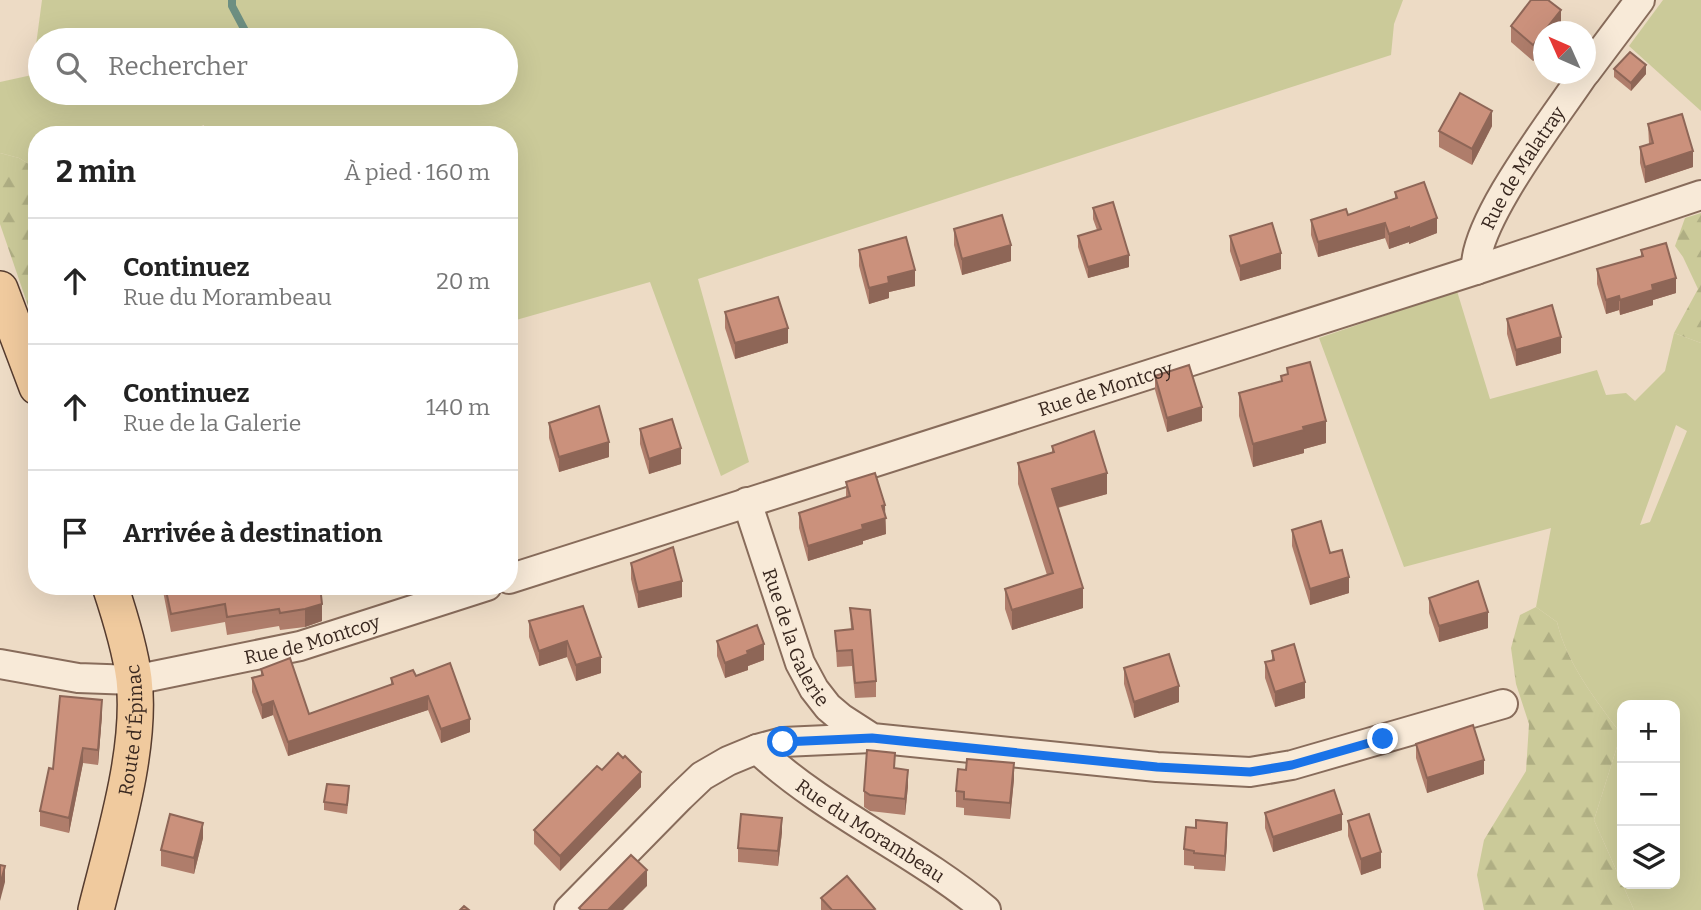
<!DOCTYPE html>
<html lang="fr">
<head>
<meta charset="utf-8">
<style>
  :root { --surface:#fff; --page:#f6f6f6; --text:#222; --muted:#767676; --line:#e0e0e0 }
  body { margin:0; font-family:Bitter,serif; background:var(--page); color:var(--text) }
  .controls { position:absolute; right:21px; bottom:21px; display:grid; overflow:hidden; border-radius:14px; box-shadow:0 7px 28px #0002 }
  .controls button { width:63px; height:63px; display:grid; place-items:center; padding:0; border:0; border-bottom:2px solid var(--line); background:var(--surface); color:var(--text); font:35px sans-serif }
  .compass { position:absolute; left:1533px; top:21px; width:63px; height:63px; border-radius:50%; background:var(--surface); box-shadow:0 7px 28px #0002; rotate:315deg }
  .stop { position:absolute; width:21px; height:21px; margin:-16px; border:5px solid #1a73e8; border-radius:50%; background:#fff }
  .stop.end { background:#1a73e8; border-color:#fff; box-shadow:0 2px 7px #0008 }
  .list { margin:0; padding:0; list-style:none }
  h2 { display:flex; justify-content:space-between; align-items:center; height:91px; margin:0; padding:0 28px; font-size:30px }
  h2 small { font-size:23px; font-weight:400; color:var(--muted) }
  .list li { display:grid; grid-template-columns:46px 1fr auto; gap:21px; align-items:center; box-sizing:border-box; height:126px; padding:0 28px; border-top:2px solid var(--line) }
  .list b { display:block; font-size:26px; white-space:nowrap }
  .list p { margin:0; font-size:23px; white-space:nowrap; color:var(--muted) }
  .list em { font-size:23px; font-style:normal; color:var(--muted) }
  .icon { flex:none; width:38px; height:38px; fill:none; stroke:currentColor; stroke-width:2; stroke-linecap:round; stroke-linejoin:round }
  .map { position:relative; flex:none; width:1701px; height:910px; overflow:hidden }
  .search { position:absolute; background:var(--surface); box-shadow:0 7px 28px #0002; left:28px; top:28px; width:490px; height:77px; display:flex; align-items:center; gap:18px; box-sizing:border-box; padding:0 24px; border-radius:38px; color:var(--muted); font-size:26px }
  .panel { position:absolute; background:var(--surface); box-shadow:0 7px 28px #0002; left:28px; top:126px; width:490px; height:469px; border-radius:28px }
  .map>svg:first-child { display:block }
  .green { fill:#cbca99; fill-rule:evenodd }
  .forest { fill:url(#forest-firs) }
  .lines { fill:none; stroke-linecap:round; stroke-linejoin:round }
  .stream { stroke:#6d8f82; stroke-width:8 }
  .minor-casing { stroke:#886c5b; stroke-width:32 }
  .major-casing { stroke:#563c2f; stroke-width:38 }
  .minor { stroke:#f8ead8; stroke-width:28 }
  .major { stroke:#f0ca9e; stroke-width:35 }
  .wall { fill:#af7d6b }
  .shaded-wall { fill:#8e6657 }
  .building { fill:#cb917c; stroke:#8e6657; stroke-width:2 }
  .route { stroke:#1a73e8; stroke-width:9 }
  .labels { text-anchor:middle; stroke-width:5; stroke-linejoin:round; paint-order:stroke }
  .street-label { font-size:19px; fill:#38271f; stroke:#f5e7d4 }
</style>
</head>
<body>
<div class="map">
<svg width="1701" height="910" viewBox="0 0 1701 910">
  <defs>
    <pattern id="forest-firs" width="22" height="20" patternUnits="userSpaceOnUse" patternTransform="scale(1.75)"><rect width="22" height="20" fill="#cbca99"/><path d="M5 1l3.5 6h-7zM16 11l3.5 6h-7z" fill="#afae83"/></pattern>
  </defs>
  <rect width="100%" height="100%" fill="#eddbc5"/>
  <!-- green -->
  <g class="green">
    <path d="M 42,0 L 1403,0 L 1394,24 L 1391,55 L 698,279 L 749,462 L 721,476 L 650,282 L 509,322 L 509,135 L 205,135 L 204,125 L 176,135 L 37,135 L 37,169 L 19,158 L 0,153 L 0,82 L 32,75 ZM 40,40 L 506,40 L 506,93 L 40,93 Z"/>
    <polygon points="1663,0 1701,0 1701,111 1629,46"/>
    <path d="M 1457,291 L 1490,399 L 1597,370 L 1606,395 L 1626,393 L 1635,401 L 1665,371 L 1674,333 L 1701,343 L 1701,910 L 1634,910 L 1594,820 L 1621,734 C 1596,700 1567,664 1557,622 L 1536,607 L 1551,528 L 1404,567 L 1319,338 ZM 1676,425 L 1687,431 L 1650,522 L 1640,525 ZM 1622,705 L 1675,705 L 1675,884 L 1622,884 Z"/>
  </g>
  <!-- forest -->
  <g class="forest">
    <polygon points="0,153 19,158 37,169 37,332 0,224"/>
    <polygon points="1701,213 1701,343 1674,333 1698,289 1683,257 1675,246 1685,218"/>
    <path d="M 1536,607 L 1557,622 C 1567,664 1596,700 1621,734 L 1594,820 L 1634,910 L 1484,910 L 1477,875 L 1484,840 L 1526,771 L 1529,724 L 1516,684 L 1511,648 L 1520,615 Z"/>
  </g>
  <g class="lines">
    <!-- stream -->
    <polyline class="stream" points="232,0 232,6 250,40"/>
    <defs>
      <g id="minor">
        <polyline points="1586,72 1640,0"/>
        <path id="s1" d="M 1476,270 C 1472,223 1557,115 1584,74"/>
        <path id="s2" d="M 747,502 L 800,663 L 814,689 L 828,707 L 841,718 L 872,738 L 1157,767 L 1250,772 L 1292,765 L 1503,704"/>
        <path id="s3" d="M 509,579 L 1476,270 L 1701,195"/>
        <path id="s4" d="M 0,664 L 78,678 L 134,680 L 300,646 L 487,586"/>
        <path id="s5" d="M 757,749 C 826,813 914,850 986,910"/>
        <polyline points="569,910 680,797 702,776 728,761 757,749 783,742 872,738"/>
      </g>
      <g id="major">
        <polyline points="0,289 37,387"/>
        <path id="s6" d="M 96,910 C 113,841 142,750 134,679 C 130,648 120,616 110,586"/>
      </g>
    </defs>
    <!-- minor casing -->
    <use href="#minor" class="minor-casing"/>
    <!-- major casing -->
    <use href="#major" class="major-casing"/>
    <!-- minor -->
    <use href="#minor" class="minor"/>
    <!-- major -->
    <use href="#major" class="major"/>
  </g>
  <!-- wall -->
  <g class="wall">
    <polygon points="1511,26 1561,26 1557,32 1544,32 1544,48 1533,61 1511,42"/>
    <polygon points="1614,69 1646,74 1631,91 1614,77"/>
    <polygon points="1648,124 1693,167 1645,183 1640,163 1640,147 1649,144"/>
    <polygon points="1492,126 1472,165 1439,147 1439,131"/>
    <polygon points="1395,192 1437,233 1409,244 1409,242 1389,249 1385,238 1318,257 1311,235 1311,220 1348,215 1395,198"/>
    <polygon points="1093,208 1129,267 1088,278 1078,247 1078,236 1097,230 1093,219"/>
    <polygon points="954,229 1011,261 962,275 954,245"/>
    <polygon points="1230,236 1281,269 1240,281 1230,251"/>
    <polygon points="859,250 915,286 889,292 889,298 869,304 859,266"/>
    <polygon points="1641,250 1676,293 1653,300 1653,305 1620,315 1619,310 1606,314 1597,284 1597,269 1641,256"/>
    <polygon points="725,312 788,343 735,359 725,328"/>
    <polygon points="1507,319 1561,353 1516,366 1507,334"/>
    <polygon points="1287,368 1326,443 1304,449 1304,453 1253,467 1239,416 1239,393 1281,382 1281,376 1287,374"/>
    <polygon points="1155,376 1202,421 1167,432 1155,390"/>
    <polygon points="549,423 609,457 559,472 549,438"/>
    <polygon points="640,429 681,464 649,474 640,444"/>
    <polygon points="1052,446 1107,494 1058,508 1083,608 1012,630 1005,609 1005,589 1047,575 1018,484 1018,463 1052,453"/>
    <polygon points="846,482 885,515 886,534 863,541 863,544 808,561 799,528 799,513 846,498"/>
    <polygon points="1292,530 1330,553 1349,593 1310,605 1292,546"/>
    <polygon points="631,563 682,597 638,608 631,579"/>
    <polygon points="162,586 320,586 322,621 305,627 280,630 279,626 227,635 225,622 171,632"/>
    <polygon points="1429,598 1488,628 1439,642 1429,613"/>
    <polygon points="583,606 601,673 576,681 567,657 539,666 529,637 529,621"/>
    <polygon points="850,608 876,681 876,697 855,698 852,666 837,667 835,631 851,629"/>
    <polygon points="717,641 764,660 748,666 748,670 725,678 717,656"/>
    <polygon points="1272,651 1305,698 1275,707 1265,678 1265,662 1272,660"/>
    <polygon points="1124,668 1179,702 1134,718 1124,684"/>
    <polygon points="261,669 309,714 391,685 391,678 416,676 470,732 441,743 428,710 288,756 273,715 262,719 252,692 252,678 261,676"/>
    <polygon points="102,715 98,765 83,763 69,833 40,826 40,811 53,769"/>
    <polygon points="1416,744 1484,774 1427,793 1416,758"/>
    <polygon points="623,758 641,787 560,871 534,844 534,830 602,770"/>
    <polygon points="1014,779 1010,819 964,815 964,808 956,807 956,791"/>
    <polygon points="908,786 905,815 870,811 864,807 864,791"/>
    <polygon points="349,794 347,814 324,810 324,802"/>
    <polygon points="1265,813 1342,830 1273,852 1265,828"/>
    <polygon points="1348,821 1381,868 1361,875 1348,836"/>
    <polygon points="782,832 778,866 738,862 738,848"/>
    <polygon points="203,838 194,874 161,866 161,850"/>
    <polygon points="1227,839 1225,871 1194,869 1194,866 1184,865 1184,849"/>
    <polygon points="821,898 875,910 821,910"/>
  </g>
  <!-- shaded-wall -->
  <g class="shaded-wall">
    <polygon points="1561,10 1561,26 1557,32 1544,32"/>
    <polygon points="1544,32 1544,48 1533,61 1533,45"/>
    <polygon points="1646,65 1646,74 1631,91 1631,83"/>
    <polygon points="1492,111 1492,126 1472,165 1472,149"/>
    <polygon points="1693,151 1693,167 1645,183 1645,167"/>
    <polygon points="1437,218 1437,233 1409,244 1409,229"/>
    <polygon points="1385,223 1385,238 1318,257 1318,242"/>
    <polygon points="1409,227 1409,242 1389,249 1389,234"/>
    <polygon points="1011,245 1011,261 962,275 962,259"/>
    <polygon points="1281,253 1281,269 1240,281 1240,266"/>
    <polygon points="1129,255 1129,267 1088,278 1088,267"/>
    <polygon points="915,270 915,286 889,292 889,298 869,304 869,288 888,277"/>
    <polygon points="1676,278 1676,293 1653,300 1653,305 1620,315 1620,300 1652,285"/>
    <polygon points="1619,296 1619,310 1606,314 1606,300"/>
    <polygon points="788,328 788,343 735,359 735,343"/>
    <polygon points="1561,337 1561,353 1516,366 1516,350"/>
    <polygon points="1202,407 1202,421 1167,432 1167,418"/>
    <polygon points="1326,421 1326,443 1304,449 1304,453 1253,467 1253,444 1303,427"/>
    <polygon points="514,430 514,445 509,447 509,431"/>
    <polygon points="609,442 609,457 559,472 559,457"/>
    <polygon points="681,448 681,464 649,474 649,459"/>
    <polygon points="1107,473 1107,494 1052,509 1052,489"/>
    <polygon points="885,505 886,534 863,541 863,544 808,561 808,546 862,525 882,506"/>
    <polygon points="1349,577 1349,593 1310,605 1310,589"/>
    <polygon points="682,581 682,597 638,608 638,592"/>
    <polygon points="1083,588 1083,608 1012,630 1012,610"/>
    <polygon points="322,604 322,621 305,627 305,609"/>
    <polygon points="1488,612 1488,628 1439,642 1439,626"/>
    <polygon points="567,641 567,657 539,666 539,651"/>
    <polygon points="764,644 764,660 748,666 748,670 725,678 725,663 747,651"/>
    <polygon points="601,657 601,673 576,681 576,665"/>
    <polygon points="1305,682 1305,698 1275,707 1275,692"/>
    <polygon points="1179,686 1179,702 1134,718 1134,702"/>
    <polygon points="428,696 428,710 288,756 288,742"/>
    <polygon points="102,700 102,715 98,765 98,750"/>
    <polygon points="273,701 273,715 262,719 262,705"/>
    <polygon points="470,719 470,732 441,743 441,729"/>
    <polygon points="83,748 83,763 69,833 69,818"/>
    <polygon points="1484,760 1484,774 1427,793 1427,778"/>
    <polygon points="1014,763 1014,779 1010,819 1010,803"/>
    <polygon points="908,770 908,786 905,815 905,799"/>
    <polygon points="641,772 641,787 560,871 560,856"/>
    <polygon points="1342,814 1342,830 1273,852 1273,837"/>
    <polygon points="782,818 782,832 778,866 778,851"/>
    <polygon points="203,823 203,838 194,874 194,858"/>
    <polygon points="1227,823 1227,839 1225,871 1225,856"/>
    <polygon points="1381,852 1381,868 1361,875 1361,859"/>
    <polygon points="5,866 5,882 0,901 0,885"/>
    <polygon points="647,870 647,886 623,910 608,910"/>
  </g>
  <!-- building -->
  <g class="building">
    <polygon points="1531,0 1548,0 1561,10 1533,45 1511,26"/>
    <polygon points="1630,52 1646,65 1631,83 1614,69"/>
    <polygon points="1460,93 1492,111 1472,149 1439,131"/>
    <polygon points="1682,114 1693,151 1645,167 1640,147 1653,143 1648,124"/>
    <polygon points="1424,182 1437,218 1409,229 1409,227 1389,234 1385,223 1318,242 1311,220 1346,209 1348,215 1397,198 1395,192"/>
    <polygon points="1113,202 1129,255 1088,267 1078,236 1101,229 1093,208"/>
    <polygon points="1002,215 1011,245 962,259 954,229"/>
    <polygon points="1272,223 1281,253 1240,266 1230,236"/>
    <polygon points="906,237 915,270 888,277 889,283 869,288 859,250"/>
    <polygon points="1666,243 1676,278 1652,285 1653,290 1620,300 1619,296 1606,300 1597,269 1643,256 1641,250"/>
    <polygon points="778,297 788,328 735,343 725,312"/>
    <polygon points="1552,305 1561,337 1516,350 1507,319"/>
    <polygon points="1310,362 1326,421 1303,427 1304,430 1253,444 1239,393 1282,381 1281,376 1288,374 1287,368"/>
    <polygon points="1189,365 1202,407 1167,418 1155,376"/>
    <polygon points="599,406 609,442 559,457 549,423"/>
    <polygon points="509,415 514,430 509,431"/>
    <polygon points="672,419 681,448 649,459 640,429"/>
    <polygon points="1094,431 1107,473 1052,489 1083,588 1012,610 1005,589 1053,573 1018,463 1054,452 1052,446"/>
    <polygon points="875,473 885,505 882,506 886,518 862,525 863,529 808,546 799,513 850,496 846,482"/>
    <polygon points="1321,521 1330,553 1342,550 1349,577 1310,589 1292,530"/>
    <polygon points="673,547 682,581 638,592 631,563"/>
    <polygon points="1478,581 1488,612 1439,626 1429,598"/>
    <polygon points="165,586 320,586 322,604 305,609 280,613 279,609 227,617 225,604 171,614"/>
    <polygon points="583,606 601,657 576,665 567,641 539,651 529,621"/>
    <polygon points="850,608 870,610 876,681 855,683 852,650 837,651 835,631 853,629"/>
    <polygon points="757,625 764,644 747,651 748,654 725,663 717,641"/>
    <polygon points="1294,644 1305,682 1275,692 1265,662 1274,660 1272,651"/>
    <polygon points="1169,654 1179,686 1134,702 1124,668"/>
    <polygon points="290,658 309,714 393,684 391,678 413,670 416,676 450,663 470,719 441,729 428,696 288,742 273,701 262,705 252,678 263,675 261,669"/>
    <polygon points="60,696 102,700 98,750 83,748 69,818 40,811 49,768 53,769"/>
    <polygon points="1473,725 1484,760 1427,778 1416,744"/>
    <polygon points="867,750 895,753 894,768 908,770 905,799 870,795 864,791"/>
    <polygon points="618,753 623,758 625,756 641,772 560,856 534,830 597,766 602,770"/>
    <polygon points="967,759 1014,763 1010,803 964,799 964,792 956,791 958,769 966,770"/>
    <polygon points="327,784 349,786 347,805 324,802"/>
    <polygon points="1334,790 1342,814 1273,837 1265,813"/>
    <polygon points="170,814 203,823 194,858 161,850"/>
    <polygon points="741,814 782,818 778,851 738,848"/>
    <polygon points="1369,814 1381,852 1361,859 1348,821"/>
    <polygon points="1196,820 1227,823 1225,856 1194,853 1194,851 1184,849 1186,827 1196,828"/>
    <polygon points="631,855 647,870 608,910 581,910 579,908"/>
    <polygon points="0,865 5,866 0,885"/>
    <polygon points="847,876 875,909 873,910 832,910 821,898"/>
    <polygon points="464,906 469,910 460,910"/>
  </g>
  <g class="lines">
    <!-- route -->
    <polyline class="route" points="783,742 872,738 1157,767 1250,772 1292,765 1383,739"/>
  </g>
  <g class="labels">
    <!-- street labels -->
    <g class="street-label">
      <text dy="7" stroke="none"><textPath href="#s1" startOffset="114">Rue de Malatray</textPath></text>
      <text dy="7" stroke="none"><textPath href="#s3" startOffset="626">Rue de Montcoy</textPath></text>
      <text dy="7" stroke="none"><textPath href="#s2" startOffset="144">Rue de la Galerie</textPath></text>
      <text dy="7" stroke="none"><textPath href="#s4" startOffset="318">Rue de Montcoy</textPath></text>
      <text dy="7" stroke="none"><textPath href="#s6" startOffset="184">Route d'Épinac</textPath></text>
      <text dy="7" stroke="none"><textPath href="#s5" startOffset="140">Rue du Morambeau</textPath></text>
    </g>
  </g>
</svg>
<div class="controls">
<button>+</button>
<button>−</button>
<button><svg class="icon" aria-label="layers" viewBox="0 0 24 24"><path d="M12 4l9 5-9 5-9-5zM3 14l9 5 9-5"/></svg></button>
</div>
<svg class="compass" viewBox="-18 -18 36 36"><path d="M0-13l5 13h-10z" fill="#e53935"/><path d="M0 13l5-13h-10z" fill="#767676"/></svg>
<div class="stop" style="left:783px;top:742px"></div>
<div class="stop end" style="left:1383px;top:739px"></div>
<div class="search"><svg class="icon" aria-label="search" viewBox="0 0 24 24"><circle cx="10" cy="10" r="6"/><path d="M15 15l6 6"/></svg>Rechercher</div>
<section class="panel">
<h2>2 min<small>À pied · 160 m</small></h2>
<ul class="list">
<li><svg class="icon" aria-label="ahead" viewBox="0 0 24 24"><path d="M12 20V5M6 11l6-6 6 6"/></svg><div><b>Continuez</b><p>Rue du Morambeau</p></div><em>20 m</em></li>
<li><svg class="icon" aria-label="ahead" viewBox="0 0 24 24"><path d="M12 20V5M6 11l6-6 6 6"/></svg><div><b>Continuez</b><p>Rue de la Galerie</p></div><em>140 m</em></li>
<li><svg class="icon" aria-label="arrive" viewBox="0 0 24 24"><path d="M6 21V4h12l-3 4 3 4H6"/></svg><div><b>Arrivée à destination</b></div></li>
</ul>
</section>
</div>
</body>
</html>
